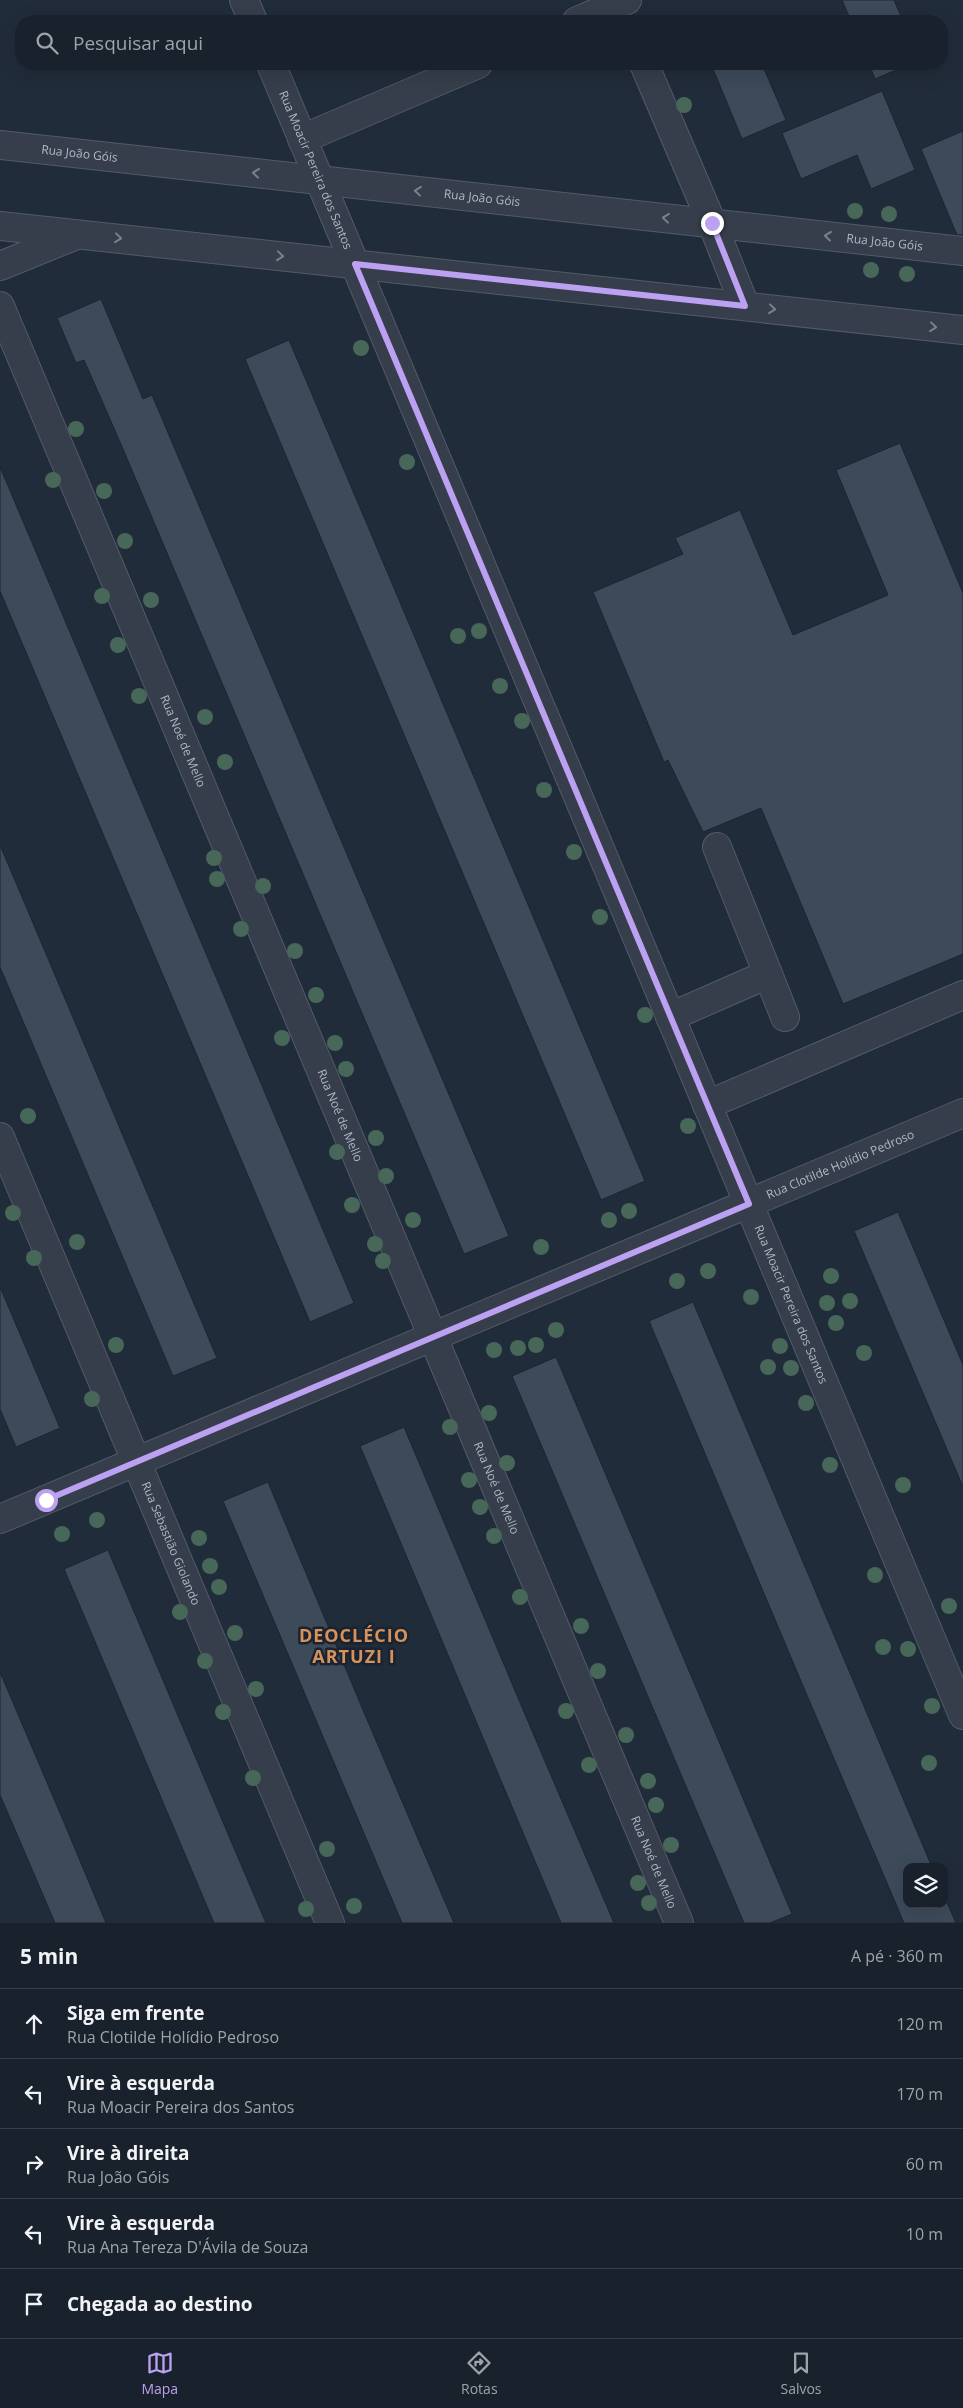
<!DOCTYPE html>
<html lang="pt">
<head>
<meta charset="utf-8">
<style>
  :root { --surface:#19212c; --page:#262e38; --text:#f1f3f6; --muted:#9fa3a9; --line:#373e48; --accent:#bca0f2 }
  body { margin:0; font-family:"Open Sans",sans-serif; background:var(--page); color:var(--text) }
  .controls { position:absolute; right:15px; bottom:15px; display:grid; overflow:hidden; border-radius:10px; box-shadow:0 5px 20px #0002 }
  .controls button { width:45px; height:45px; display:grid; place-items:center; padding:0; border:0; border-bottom:1px solid var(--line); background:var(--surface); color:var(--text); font:25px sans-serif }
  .stop { position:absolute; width:15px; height:15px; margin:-11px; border:4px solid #bca0f2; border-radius:50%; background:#fff }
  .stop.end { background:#bca0f2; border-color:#fff; box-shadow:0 1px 5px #0008 }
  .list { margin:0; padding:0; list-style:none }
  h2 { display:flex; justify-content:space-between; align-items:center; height:65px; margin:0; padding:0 20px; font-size:21px }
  h2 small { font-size:16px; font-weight:400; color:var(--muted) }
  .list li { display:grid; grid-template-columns:32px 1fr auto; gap:15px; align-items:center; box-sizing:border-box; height:70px; padding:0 20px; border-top:1px solid var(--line) }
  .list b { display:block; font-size:19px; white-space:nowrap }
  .list p { margin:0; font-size:16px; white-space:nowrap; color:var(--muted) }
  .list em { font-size:16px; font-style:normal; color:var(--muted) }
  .icon { flex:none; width:28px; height:28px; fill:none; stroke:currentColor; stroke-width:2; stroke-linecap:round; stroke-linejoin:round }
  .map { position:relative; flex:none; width:963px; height:1923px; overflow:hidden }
  .search { position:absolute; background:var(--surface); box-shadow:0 5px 20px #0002; left:15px; right:15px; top:15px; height:55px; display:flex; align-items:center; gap:12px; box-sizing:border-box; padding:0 18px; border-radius:20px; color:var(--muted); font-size:19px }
  .sheet { height:415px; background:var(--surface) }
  nav { display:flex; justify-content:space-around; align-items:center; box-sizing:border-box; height:70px; border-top:1px solid var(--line); background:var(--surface); font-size:14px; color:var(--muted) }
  nav a { display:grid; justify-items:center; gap:2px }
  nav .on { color:var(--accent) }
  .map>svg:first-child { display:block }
  .building { fill:#3d4a5a; stroke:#1c2531 }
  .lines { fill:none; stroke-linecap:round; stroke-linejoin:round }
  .minor-casing { stroke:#535b68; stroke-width:30 }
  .minor { stroke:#353e4a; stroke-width:28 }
  .tree { fill:#476759 }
  .oneway { stroke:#79818f }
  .route { stroke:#bca0f2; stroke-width:6 }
  .labels { text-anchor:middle; stroke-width:5; stroke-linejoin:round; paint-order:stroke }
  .street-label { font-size:12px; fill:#b0b8c7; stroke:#1a232f }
  .district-label { font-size:18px; font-weight:bold; letter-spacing:1px; fill:#d5925c; stroke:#1a232f }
</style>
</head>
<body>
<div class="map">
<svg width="963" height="1923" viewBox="0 0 963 1923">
  <rect width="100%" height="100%" fill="#212c3a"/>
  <!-- building -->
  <g class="building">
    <polygon points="842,0 894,0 903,21 851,21"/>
    <polygon points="711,64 762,64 786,120 742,139"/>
    <polygon points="869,64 910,64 875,79"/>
    <polygon points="882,91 915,170 871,189 857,155 801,179 782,133"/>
    <polygon points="963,131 963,235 957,235 921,149"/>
    <polygon points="101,299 143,399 152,395 509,1236 464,1254 120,442 84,360 76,363 57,318"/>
    <polygon points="289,340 645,1181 601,1200 245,359"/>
    <polygon points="900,443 963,593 963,954 843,1004 761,808 703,832 668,760 664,762 593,592 683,554 675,538 740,510 793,635 888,595 836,470"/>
    <polygon points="0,467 354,1303 310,1322 0,591"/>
    <polygon points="0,845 217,1358 173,1376 0,967"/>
    <polygon points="898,1212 963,1365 963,1487 854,1231"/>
    <polygon points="0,1287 60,1428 16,1447 0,1409"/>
    <polygon points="693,1302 932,1867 907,1867 907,1904 944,1904 944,1896 956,1923 904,1923 806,1693 649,1321"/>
    <polygon points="556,1357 792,1914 770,1923 744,1923 512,1376"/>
    <polygon points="404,1427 524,1712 614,1923 561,1923 360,1446"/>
    <polygon points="268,1482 363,1710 454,1923 402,1923 223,1501"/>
    <polygon points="108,1550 228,1834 266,1923 214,1923 88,1625 64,1569"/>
    <polygon points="0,1672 63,1820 106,1923 55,1923 19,1839 0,1795"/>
  </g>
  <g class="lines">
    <defs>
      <g id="minor">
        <polyline points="244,0 253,21"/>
        <polyline points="577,21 627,0"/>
        <path id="s1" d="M 271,64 L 963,1715"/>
        <polyline points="644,64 712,223 745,306"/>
        <polyline points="302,139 478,64"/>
        <path id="s2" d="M 0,145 L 963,251"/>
        <polyline points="0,226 963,330"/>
        <polyline points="0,266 74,236"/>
        <path id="s3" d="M 0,306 L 679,1923"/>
        <polyline points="768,974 785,1017"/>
        <polyline points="670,1017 768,974 717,847"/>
        <polyline points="707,1105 963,995"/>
        <path id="s4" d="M 0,1137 L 330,1923"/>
        <path id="s5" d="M 0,1519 L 963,1113"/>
      </g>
    </defs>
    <!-- minor casing -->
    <use href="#minor" class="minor-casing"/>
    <!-- minor -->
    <use href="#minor" class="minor"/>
  </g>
  <!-- trees -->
  <g class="tree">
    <circle cx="684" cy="105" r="8"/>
    <circle cx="855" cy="211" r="8"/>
    <circle cx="889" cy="214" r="8"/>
    <circle cx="871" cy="270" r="8"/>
    <circle cx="907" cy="274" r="8"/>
    <circle cx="361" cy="348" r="8"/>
    <circle cx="76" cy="429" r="8"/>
    <circle cx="407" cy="462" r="8"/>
    <circle cx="53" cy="480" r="8"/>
    <circle cx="104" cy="491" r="8"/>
    <circle cx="125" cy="541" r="8"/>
    <circle cx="102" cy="596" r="8"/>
    <circle cx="151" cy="600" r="8"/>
    <circle cx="479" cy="631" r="8"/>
    <circle cx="458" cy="636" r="8"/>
    <circle cx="118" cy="645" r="8"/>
    <circle cx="500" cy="686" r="8"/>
    <circle cx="139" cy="696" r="8"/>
    <circle cx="205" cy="717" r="8"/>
    <circle cx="522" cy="721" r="8"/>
    <circle cx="225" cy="762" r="8"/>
    <circle cx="544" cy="790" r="8"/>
    <circle cx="574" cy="852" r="8"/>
    <circle cx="214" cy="858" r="8"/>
    <circle cx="217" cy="879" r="8"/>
    <circle cx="263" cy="886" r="8"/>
    <circle cx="600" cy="917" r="8"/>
    <circle cx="241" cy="929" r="8"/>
    <circle cx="295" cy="951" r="8"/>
    <circle cx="316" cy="995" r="8"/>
    <circle cx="645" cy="1015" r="8"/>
    <circle cx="282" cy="1038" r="8"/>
    <circle cx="335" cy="1043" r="8"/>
    <circle cx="346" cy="1069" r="8"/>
    <circle cx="28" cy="1116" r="8"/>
    <circle cx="688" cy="1126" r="8"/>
    <circle cx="376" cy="1138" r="8"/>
    <circle cx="337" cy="1152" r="8"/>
    <circle cx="386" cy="1176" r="8"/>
    <circle cx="352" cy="1205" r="8"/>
    <circle cx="629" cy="1211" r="8"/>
    <circle cx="13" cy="1213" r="8"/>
    <circle cx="413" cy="1220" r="8"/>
    <circle cx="609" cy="1220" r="8"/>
    <circle cx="77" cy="1242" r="8"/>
    <circle cx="375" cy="1244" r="8"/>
    <circle cx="541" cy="1247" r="8"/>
    <circle cx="34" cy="1258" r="8"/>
    <circle cx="383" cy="1261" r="8"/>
    <circle cx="708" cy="1271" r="8"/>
    <circle cx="831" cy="1276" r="8"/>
    <circle cx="677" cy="1281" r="8"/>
    <circle cx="751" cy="1297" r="8"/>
    <circle cx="850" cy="1301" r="8"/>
    <circle cx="827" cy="1303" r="8"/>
    <circle cx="836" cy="1323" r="8"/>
    <circle cx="556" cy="1330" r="8"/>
    <circle cx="116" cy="1345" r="8"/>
    <circle cx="536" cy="1345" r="8"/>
    <circle cx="780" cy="1346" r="8"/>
    <circle cx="518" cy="1348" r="8"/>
    <circle cx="494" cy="1350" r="8"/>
    <circle cx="864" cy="1353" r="8"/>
    <circle cx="768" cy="1367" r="8"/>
    <circle cx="791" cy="1368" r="8"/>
    <circle cx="92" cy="1399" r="8"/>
    <circle cx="806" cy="1403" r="8"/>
    <circle cx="489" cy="1413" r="8"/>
    <circle cx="450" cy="1427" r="8"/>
    <circle cx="507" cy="1463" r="8"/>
    <circle cx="830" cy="1465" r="8"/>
    <circle cx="469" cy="1480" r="8"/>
    <circle cx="903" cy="1485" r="8"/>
    <circle cx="480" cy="1507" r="8"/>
    <circle cx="97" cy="1520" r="8"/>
    <circle cx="62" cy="1534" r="8"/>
    <circle cx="494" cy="1536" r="8"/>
    <circle cx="199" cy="1538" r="8"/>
    <circle cx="210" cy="1566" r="8"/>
    <circle cx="875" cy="1575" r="8"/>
    <circle cx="219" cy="1587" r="8"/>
    <circle cx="520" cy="1597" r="8"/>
    <circle cx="949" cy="1606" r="8"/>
    <circle cx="180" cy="1612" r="8"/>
    <circle cx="581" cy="1626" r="8"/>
    <circle cx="235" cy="1633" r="8"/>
    <circle cx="883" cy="1647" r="8"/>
    <circle cx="908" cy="1649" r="8"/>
    <circle cx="205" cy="1661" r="8"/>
    <circle cx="598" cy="1671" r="8"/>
    <circle cx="256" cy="1689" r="8"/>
    <circle cx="932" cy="1706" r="8"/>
    <circle cx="566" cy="1711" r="8"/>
    <circle cx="223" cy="1712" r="8"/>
    <circle cx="626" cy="1735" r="8"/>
    <circle cx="929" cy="1763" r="8"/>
    <circle cx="589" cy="1765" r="8"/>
    <circle cx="253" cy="1778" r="8"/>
    <circle cx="648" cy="1781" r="8"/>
    <circle cx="656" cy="1805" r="8"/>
    <circle cx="671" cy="1845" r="8"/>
    <circle cx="327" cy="1849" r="8"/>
    <circle cx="638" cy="1883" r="8"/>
    <circle cx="649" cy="1903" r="8"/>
    <circle cx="354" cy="1906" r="8"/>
    <circle cx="306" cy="1909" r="8"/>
  </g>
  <!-- one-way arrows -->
  <defs><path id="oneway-chevron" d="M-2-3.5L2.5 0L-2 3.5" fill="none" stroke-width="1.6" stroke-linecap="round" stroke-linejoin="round" transform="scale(1.25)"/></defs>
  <g class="oneway">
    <use href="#oneway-chevron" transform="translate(256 173) rotate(-174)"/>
    <use href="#oneway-chevron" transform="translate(418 191) rotate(-174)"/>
    <use href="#oneway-chevron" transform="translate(666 218) rotate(-174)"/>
    <use href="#oneway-chevron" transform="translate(828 236) rotate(-174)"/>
    <use href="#oneway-chevron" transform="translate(118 238) rotate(6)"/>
    <use href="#oneway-chevron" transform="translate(280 256) rotate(6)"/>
    <use href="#oneway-chevron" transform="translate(772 309) rotate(6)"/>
    <use href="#oneway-chevron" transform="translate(933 327) rotate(6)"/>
  </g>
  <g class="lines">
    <!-- route -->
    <polyline class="route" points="46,1500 749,1204 355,264 745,306 712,223"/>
  </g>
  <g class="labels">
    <!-- street labels -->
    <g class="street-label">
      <text dy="4" stroke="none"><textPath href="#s2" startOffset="80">Rua João Góis</textPath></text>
      <text dy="4" stroke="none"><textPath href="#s1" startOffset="115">Rua Moacir Pereira dos Santos</textPath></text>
      <text dy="4" stroke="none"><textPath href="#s2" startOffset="485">Rua João Góis</textPath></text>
      <text dy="4" stroke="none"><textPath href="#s2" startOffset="890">Rua João Góis</textPath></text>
      <text dy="4" stroke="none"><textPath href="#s3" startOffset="472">Rua Noé de Mello</textPath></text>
      <text dy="4" stroke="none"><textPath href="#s3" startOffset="878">Rua Noé de Mello</textPath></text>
      <text dy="4" stroke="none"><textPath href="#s5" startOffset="912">Rua Clotilde Holídio Pedroso</textPath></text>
      <text dy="4" stroke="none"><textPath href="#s1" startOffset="1345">Rua Moacir Pereira dos Santos</textPath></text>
      <text dy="4" stroke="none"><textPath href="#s3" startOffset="1282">Rua Noé de Mello</textPath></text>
      <text dy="4" stroke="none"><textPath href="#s4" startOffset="441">Rua Sebastião Giolando</textPath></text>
      <text dy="4" stroke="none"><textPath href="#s3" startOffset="1688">Rua Noé de Mello</textPath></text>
    </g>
    <!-- district labels -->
    <g class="district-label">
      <text x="354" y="1642">DEOCLÉCIO<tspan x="354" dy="21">ARTUZI I</tspan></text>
    </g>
  </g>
</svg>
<div class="controls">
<button><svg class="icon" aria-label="layers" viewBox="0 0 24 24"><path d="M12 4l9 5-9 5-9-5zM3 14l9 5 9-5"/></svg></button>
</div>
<div class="stop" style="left:46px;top:1500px"></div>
<div class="stop end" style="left:712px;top:223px"></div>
<div class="search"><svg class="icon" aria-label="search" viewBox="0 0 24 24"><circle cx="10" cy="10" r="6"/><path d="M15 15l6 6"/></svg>Pesquisar aqui</div>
</div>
<section class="sheet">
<h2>5 min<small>A pé · 360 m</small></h2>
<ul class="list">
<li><svg class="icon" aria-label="ahead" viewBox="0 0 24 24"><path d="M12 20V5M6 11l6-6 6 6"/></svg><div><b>Siga em frente</b><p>Rua Clotilde Holídio Pedroso</p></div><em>120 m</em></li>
<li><svg class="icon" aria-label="left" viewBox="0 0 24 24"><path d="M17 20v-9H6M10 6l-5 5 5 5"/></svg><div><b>Vire à esquerda</b><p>Rua Moacir Pereira dos Santos</p></div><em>170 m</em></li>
<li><svg class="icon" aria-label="right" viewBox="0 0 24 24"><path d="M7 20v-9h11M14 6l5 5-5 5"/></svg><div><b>Vire à direita</b><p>Rua João Góis</p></div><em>60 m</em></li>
<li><svg class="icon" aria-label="left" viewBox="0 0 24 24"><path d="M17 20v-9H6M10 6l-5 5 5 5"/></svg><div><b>Vire à esquerda</b><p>Rua Ana Tereza D'Ávila de Souza</p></div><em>10 m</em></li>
<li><svg class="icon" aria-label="arrive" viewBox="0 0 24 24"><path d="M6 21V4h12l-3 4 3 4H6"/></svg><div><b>Chegada ao destino</b></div></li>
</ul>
</section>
<nav>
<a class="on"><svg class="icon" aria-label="map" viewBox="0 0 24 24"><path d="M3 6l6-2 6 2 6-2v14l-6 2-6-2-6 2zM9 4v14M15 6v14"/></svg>Mapa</a>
<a><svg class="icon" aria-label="directions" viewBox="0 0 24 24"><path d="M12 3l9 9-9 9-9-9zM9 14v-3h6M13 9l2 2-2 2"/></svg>Rotas</a>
<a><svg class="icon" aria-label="saved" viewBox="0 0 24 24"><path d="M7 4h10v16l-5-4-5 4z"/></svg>Salvos</a>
</nav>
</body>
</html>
